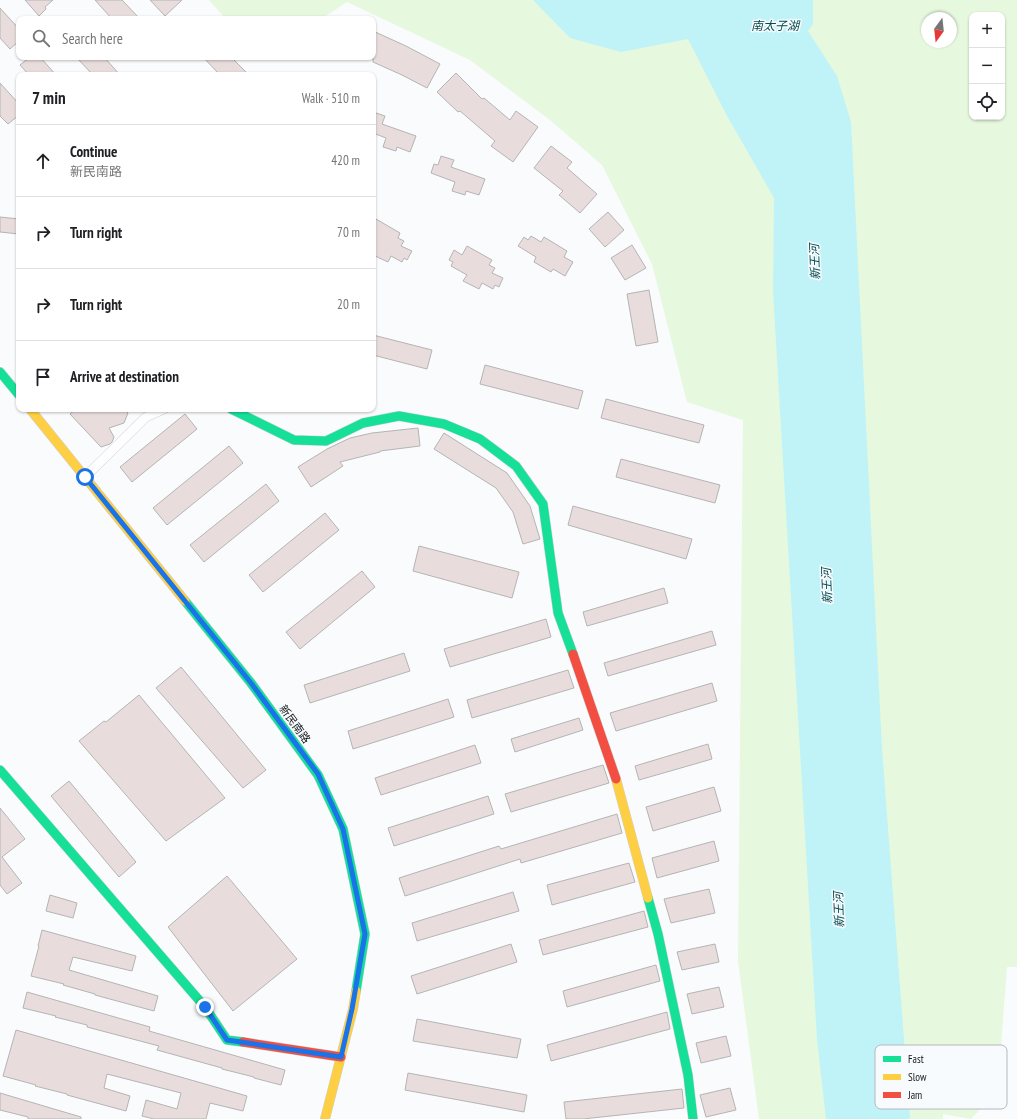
<!DOCTYPE html>
<html lang="en">
<head>
<meta charset="utf-8">
<style>
  :root { --surface:#fff; --page:#f6f6f6; --text:#202124; --muted:#757577; --line:#e0e0e0 }
  body { margin:0; font-family:"PT Sans Narrow","Noto Sans SC",sans-serif; background:var(--page); color:var(--text) }
  .controls { position:absolute; right:12px; top:12px; display:grid; overflow:hidden; border-radius:8px; box-shadow:0 1px 3px #0004 }
  .controls button { width:36px; height:36px; display:grid; place-items:center; padding:0; border:0; border-bottom:1px solid var(--line); background:var(--surface); color:var(--text); font:20px sans-serif }
  .compass { position:absolute; left:921px; top:12px; width:36px; height:36px; border-radius:50%; background:var(--surface); box-shadow:0 1px 3px #0004; rotate:195deg }
  .stop { position:absolute; width:12px; height:12px; margin:-9px; border:3px solid #1a73e8; border-radius:50%; background:#fff }
  .stop.end { background:#1a73e8; border-color:#fff; box-shadow:0 1px 4px #0008 }
  .list { margin:0; padding:0; list-style:none }
  h2 { display:flex; justify-content:space-between; align-items:center; height:52px; margin:0; padding:0 16px; font-size:17px }
  h2 small { font-size:13px; font-weight:400; color:var(--muted) }
  .list li { display:grid; grid-template-columns:26px 1fr auto; gap:12px; align-items:center; box-sizing:border-box; height:72px; padding:0 16px; border-top:1px solid var(--line) }
  .list b { display:block; font-size:15px; white-space:nowrap }
  .list p { margin:0; font-size:13px; white-space:nowrap; color:var(--muted) }
  .list em { font-size:13px; font-style:normal; color:var(--muted) }
  .icon { flex:none; width:22px; height:22px; fill:none; stroke:currentColor; stroke-width:2; stroke-linecap:round; stroke-linejoin:round }
  .map { position:relative; flex:none; width:1017px; height:1119px; overflow:hidden }
  .search { position:absolute; background:var(--surface); box-shadow:0 1px 3px #0004; left:16px; top:16px; width:360px; height:44px; display:flex; align-items:center; gap:10px; box-sizing:border-box; padding:0 14px; border-radius:8px; color:var(--muted); font-size:15px }
  .panel { position:absolute; background:var(--surface); box-shadow:0 1px 3px #0004; left:16px; top:72px; width:360px; height:340px; border-radius:8px }
  .map>svg:first-child { display:block }
  .green { fill:#e6f8de; fill-rule:evenodd }
  .water { fill:#bff3f7 }
  .building { fill:#e8dddc; stroke:#b5b4b4 }
  .lines { fill:none; stroke-linecap:round; stroke-linejoin:round }
  .street-casing { stroke:#cfd1d4; stroke-width:10 }
  .fast-casing { stroke:#cfd1d4; stroke-width:10 }
  .slow-casing { stroke:#cfd1d4; stroke-width:10 }
  .jam-casing { stroke:#cfd1d4; stroke-width:10 }
  .street { stroke:#fefeff; stroke-width:9 }
  .fast { stroke:#16e098; stroke-width:9 }
  .slow { stroke:#ffcf43; stroke-width:9 }
  .jam { stroke:#f24e42; stroke-width:9 }
  .route { stroke:#1a73e8; stroke-width:5 }
  .labels { text-anchor:middle; stroke-width:3; stroke-linejoin:round; paint-order:stroke }
  .street-label { font-size:11px; fill:#181b1e; stroke:#f8fbfe }
  .water-label { font-size:12px; font-style:italic; fill:#044a4e; stroke:#f8fbfe }
  .key { fill:#f8fbfe; stroke:#b5b8bb; stroke-width:1 }
  .key-label { font-size:11px; fill:#181b1e }
</style>
</head>
<body>
<div class="map">
<svg width="1017" height="1119" viewBox="0 0 1017 1119">
  <rect width="100%" height="100%" fill="#f9fbfd"/>
  <!-- green -->
  <path class="green" d="M 209,0 L 1017,0 L 1017,967 L 1007,967 L 1001,1046 L 998,1090 L 971,1119 L 943,1114 L 943,1119 L 759,1119 L 738,961 L 743,420 L 687,402 L 652,264 L 602,165 L 550,120 L 470,60 L 347,2 L 321,19 L 226,19 ZM 972,15 L 1002,15 L 1002,117 L 972,117 ZM 927,18 L 951,18 L 951,42 L 927,42 Z"/>
  <!-- water -->
  <polygon class="water" points="533,0 813,0 813,24 808,31 837,76 851,122 882,749 910,1119 826,1119 817,1039 773,291 774,198 726,114 688,39 621,52 570,38"/>
  <!-- building -->
  <g class="building">
    <polygon points="25,0 53,0 45,7 46,9 39,16"/>
    <polygon points="95,0 122,0 140,19 112,19"/>
    <polygon points="150,0 182,0 165,16"/>
    <polygon points="0,8 19,29 19,41 10,49 0,38"/>
    <polygon points="373,31 406,46 440,64 427,88 402,75 373,62"/>
    <polygon points="30,57 40,57 56,75 29,75 20,65"/>
    <polygon points="76,57 104,57 120,75 93,75"/>
    <polygon points="203,57 231,57 249,75 220,75"/>
    <polygon points="456,73 482,99 484,98 510,120 516,111 538,127 513,162 491,146 495,141 460,111 458,112 437,92"/>
    <polygon points="0,83 19,104 19,115 8,124 0,116"/>
    <polygon points="373,112 385,116 382,124 416,136 410,152 397,147 396,151 383,147 386,138 373,133"/>
    <polygon points="551,146 572,162 567,168 597,194 580,213 559,195 563,191 534,168"/>
    <polygon points="441,156 454,160 451,167 485,179 479,195 466,191 465,195 452,191 455,182 431,173 434,164 438,165"/>
    <polygon points="608,212 624,230 605,247 589,229"/>
    <polygon points="0,217 19,219 19,234 0,232"/>
    <polygon points="376,219 400,233 398,238 404,241 401,246 412,251 407,260 404,258 402,262 391,256 388,262 373,255 373,224"/>
    <polygon points="531,236 541,242 544,237 567,251 564,257 573,262 565,276 553,269 551,272 534,262 536,257 518,246 524,237 528,240"/>
    <polygon points="632,245 646,268 625,280 611,258"/>
    <polygon points="467,246 492,260 489,265 495,268 492,273 503,278 499,287 495,285 493,289 482,283 479,289 463,281 467,275 451,266 453,262 449,260 454,250 462,255"/>
    <polygon points="649,290 658,342 636,346 627,294"/>
    <polygon points="373,335 432,350 427,369 373,355"/>
    <polygon points="485,365 583,391 578,409 480,384"/>
    <polygon points="606,399 704,425 699,443 601,418"/>
    <polygon points="76,409 124,409 128,413 124,423 109,428 114,437 112,442 110,444 101,447 70,414"/>
    <polygon points="185,414 197,429 132,482 120,467"/>
    <polygon points="418,428 420,446 380,451 380,452 340,462 343,466 311,487 298,467 327,449 350,438 372,433"/>
    <polygon points="444,433 507,473 530,506 540,539 523,544 513,512 496,488 434,449"/>
    <polygon points="229,446 243,463 167,525 153,508"/>
    <polygon points="621,459 720,485 715,503 616,477"/>
    <polygon points="266,484 279,501 204,562 190,545"/>
    <polygon points="573,506 692,539 686,559 568,525"/>
    <polygon points="325,513 339,530 263,592 249,575"/>
    <polygon points="419,546 519,572 512,598 413,571"/>
    <polygon points="362,571 375,587 300,649 286,632"/>
    <polygon points="664,588 668,603 587,626 583,612"/>
    <polygon points="546,619 551,637 450,667 444,649"/>
    <polygon points="712,631 716,645 608,676 604,663"/>
    <polygon points="404,653 410,671 310,703 304,685"/>
    <polygon points="181,667 266,770 243,788 156,688"/>
    <polygon points="568,670 574,688 472,718 467,700"/>
    <polygon points="712,683 717,701 616,731 610,713"/>
    <polygon points="139,695 225,798 166,841 79,741 104,721 106,722"/>
    <polygon points="448,699 454,717 353,749 348,731"/>
    <polygon points="579,718 583,730 515,752 511,739"/>
    <polygon points="708,744 712,759 639,780 635,766"/>
    <polygon points="475,745 481,763 381,795 375,778"/>
    <polygon points="603,765 609,783 511,812 505,794"/>
    <polygon points="69,781 136,862 119,877 51,796"/>
    <polygon points="714,787 721,811 653,831 646,807"/>
    <polygon points="488,796 494,814 394,846 388,828"/>
    <polygon points="0,808 25,839 2,857 22,883 7,894 0,885"/>
    <polygon points="617,814 622,833 521,863 520,859 405,896 399,878 499,846 501,849"/>
    <polygon points="714,841 719,861 657,878 652,858"/>
    <polygon points="629,863 635,882 552,905 547,885"/>
    <polygon points="227,876 297,959 233,1011 168,927"/>
    <polygon points="709,889 715,913 671,923 664,899"/>
    <polygon points="513,892 519,911 417,941 412,923"/>
    <polygon points="50,895 77,903 73,918 46,911"/>
    <polygon points="644,911 648,927 543,955 539,940"/>
    <polygon points="42,930 136,956 132,971 73,957 69,970 158,996 154,1011 95,995 95,994 63,985 64,984 31,976 39,946 38,946"/>
    <polygon points="511,944 517,962 417,994 411,976"/>
    <polygon points="715,944 719,962 682,970 677,952"/>
    <polygon points="656,965 660,981 567,1007 563,991"/>
    <polygon points="719,987 724,1007 692,1014 687,994"/>
    <polygon points="27,992 150,1027 149,1031 285,1070 281,1085 254,1078 254,1077 222,1069 222,1068 157,1050 159,1046 87,1027 87,1025 55,1017 56,1016 23,1008"/>
    <polygon points="667,1012 670,1029 551,1061 547,1045"/>
    <polygon points="417,1019 521,1039 517,1058 413,1041"/>
    <polygon points="16,1030 247,1096 243,1111 210,1103 206,1119 154,1119 142,1116 146,1100 177,1109 181,1093 107,1074 104,1088 130,1096 126,1111 67,1095 67,1094 35,1086 36,1085 3,1076"/>
    <polygon points="726,1036 731,1056 701,1063 696,1043"/>
    <polygon points="408,1073 527,1095 524,1112 405,1090"/>
    <polygon points="730,1088 736,1110 706,1117 700,1095"/>
    <polygon points="682,1089 684,1108 583,1119 566,1119 564,1102"/>
    <polygon points="0,1093 81,1117 81,1119 28,1119 28,1117 0,1110"/>
  </g>
  <g class="lines">
    <defs>
      <polyline id="street" points="85,477 146,417 164,409"/>
      <g id="fast">
        <polyline points="0,372 19,395"/>
        <polyline points="231,409 294,440 326,441 363,423 399,416 444,424 480,439 516,466 543,504 558,613 573,654"/>
        <polyline points="185,601 251,683 318,775 343,829 365,934 356,991"/>
        <polyline points="0,770 205,1007 227,1040 243,1042"/>
        <polyline points="648,898 658,934 688,1075 693,1119"/>
      </g>
      <g id="slow">
        <polyline points="30,409 185,601"/>
        <polyline points="616,779 648,898"/>
        <polyline points="325,1119 353,1009 356,991"/>
      </g>
      <g id="jam">
        <polyline points="573,654 616,779"/>
        <polyline points="243,1042 341,1057"/>
      </g>
    </defs>
    <!-- street casing -->
    <use href="#street" class="street-casing"/>
    <!-- fast casing -->
    <use href="#fast" class="fast-casing"/>
    <!-- slow casing -->
    <use href="#slow" class="slow-casing"/>
    <!-- jam casing -->
    <use href="#jam" class="jam-casing"/>
    <!-- street -->
    <use href="#street" class="street"/>
    <!-- fast -->
    <use href="#fast" class="fast"/>
    <!-- slow -->
    <use href="#slow" class="slow"/>
    <!-- jam -->
    <use href="#jam" class="jam"/>
  </g>
  <g class="lines">
    <!-- route -->
    <polyline class="route" points="85,477 251,683 318,774 343,829 365,934 352,1009 341,1057 227,1040 205,1007"/>
  </g>
  <g class="labels">
    <!-- street labels -->
    <g class="street-label">
      <text transform="translate(295 724) rotate(54)" y="4">新民南路</text>
    </g>
    <!-- water labels -->
    <g class="water-label">
      <text x="775" y="30">南太子湖</text>
      <text transform="translate(815 262) rotate(-92)" y="4">新王河</text>
      <text transform="translate(827 586) rotate(-92)" y="4">新王河</text>
      <text transform="translate(839 910) rotate(-92)" y="4">新王河</text>
    </g>
  </g>
  <!-- legend -->
  <rect x="875" y="1045" width="132" height="64" rx="6" class="key"/>
  <rect x="883" y="1056" width="18" height="6" fill="#16e098"/>
  <rect x="883" y="1074" width="18" height="6" fill="#ffcf43"/>
  <rect x="883" y="1092" width="18" height="6" fill="#f24e42"/>
  <g class="key-label">
    <text x="908" y="1063">Fast</text>
    <text x="908" y="1081">Slow</text>
    <text x="908" y="1099">Jam</text>
  </g>
</svg>
<div class="controls">
<button>+</button>
<button>−</button>
<button><svg class="icon" aria-label="locate" viewBox="0 0 24 24"><circle cx="12" cy="12" r="6"/><path d="M12 2v4M12 18v4M2 12h4M18 12h4"/></svg></button>
</div>
<svg class="compass" viewBox="-18 -18 36 36"><path d="M0-13l5 13h-10z" fill="#e53935"/><path d="M0 13l5-13h-10z" fill="#757577"/></svg>
<div class="stop" style="left:85px;top:477px"></div>
<div class="stop end" style="left:205px;top:1007px"></div>
<div class="search"><svg class="icon" aria-label="search" viewBox="0 0 24 24"><circle cx="10" cy="10" r="6"/><path d="M15 15l6 6"/></svg>Search here</div>
<section class="panel">
<h2>7 min<small>Walk · 510 m</small></h2>
<ul class="list">
<li><svg class="icon" aria-label="ahead" viewBox="0 0 24 24"><path d="M12 20V5M6 11l6-6 6 6"/></svg><div><b>Continue</b><p>新民南路</p></div><em>420 m</em></li>
<li><svg class="icon" aria-label="right" viewBox="0 0 24 24"><path d="M7 20v-9h11M14 6l5 5-5 5"/></svg><div><b>Turn right</b></div><em>70 m</em></li>
<li><svg class="icon" aria-label="right" viewBox="0 0 24 24"><path d="M7 20v-9h11M14 6l5 5-5 5"/></svg><div><b>Turn right</b></div><em>20 m</em></li>
<li><svg class="icon" aria-label="arrive" viewBox="0 0 24 24"><path d="M6 21V4h12l-3 4 3 4H6"/></svg><div><b>Arrive at destination</b></div></li>
</ul>
</section>
</div>
</body>
</html>
